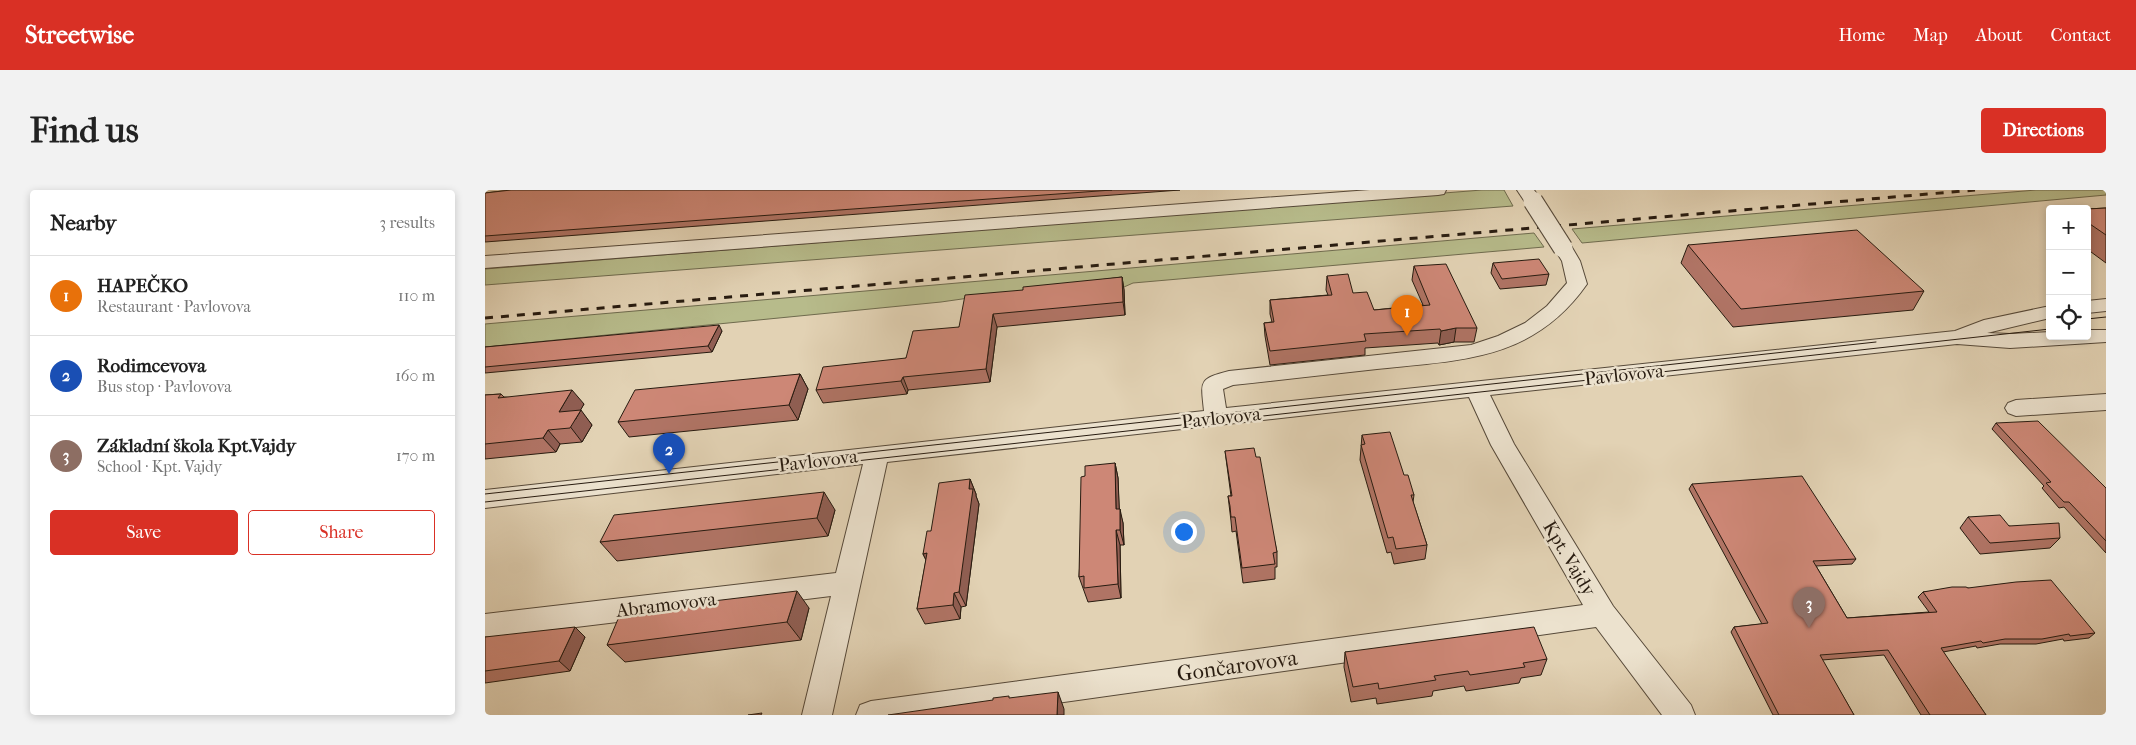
<!DOCTYPE html>
<html lang="en">
<head>
<meta charset="utf-8">
<style>
  :root { --surface:#fff; --page:#f2f2f2; --text:#222; --muted:#767676; --line:#e0e0e0; --accent:#d93025 }
  body { margin:0; font-family:"IM FELL French Canon",serif; background:var(--page); color:var(--text) }
  .controls { position:absolute; right:15px; top:15px; display:grid; overflow:hidden; border-radius:5px; box-shadow:0 2px 8px #0003 }
  .controls button { width:45px; height:45px; display:grid; place-items:center; padding:0; border:0; border-bottom:1px solid var(--line); background:var(--surface); color:var(--text); font:25px sans-serif }
  .you { position:absolute; left:698px; top:341px; width:18px; height:18px; margin:-12px; border:4px solid #fff; border-radius:50%; background:#1a73e8; box-shadow:0 0 0 8px #1a73e833 }
  .badge { display:grid; place-items:center; width:32px; height:32px; border-radius:50%; background:var(--accent); color:#fff; font-size:16px; font-weight:700 }
  .pin { position:absolute; translate:-50% -41px; filter:drop-shadow(0 1px 2px #0008) }
  .pin::after { content:''; position:absolute; top:26px; width:18px; height:15px; background:inherit; clip-path:polygon(0 0,100% 0,50% 100%) }
  .list { margin:0; padding:0; list-style:none }
  h2 { display:flex; justify-content:space-between; align-items:center; height:65px; margin:0; padding:0 20px; font-size:21px }
  h2 small { font-size:16px; font-weight:400; color:var(--muted) }
  .list li { display:grid; grid-template-columns:32px 1fr auto; gap:15px; align-items:center; box-sizing:border-box; height:80px; padding:0 20px; border-top:1px solid var(--line) }
  .list b { display:block; font-size:19px; white-space:nowrap }
  .list p { margin:0; font-size:16px; white-space:nowrap; color:var(--muted) }
  .list em { font-size:16px; font-style:normal; color:var(--muted) }
  .actions { display:flex; gap:10px; padding:15px 20px }
  .actions a { flex:1; padding:11px 0; border:1px solid var(--accent); border-radius:5px; text-align:center; font-size:18px; color:var(--accent) }
  .actions .main { background:var(--accent); color:#fff }
  .icon { flex:none; width:28px; height:28px; fill:none; stroke:currentColor; stroke-width:2; stroke-linecap:round; stroke-linejoin:round }
  .map { position:relative; flex:none; width:1621px; height:525px; overflow:hidden; border-radius:5px }
  header { display:flex; align-items:center; gap:30px; box-sizing:border-box; height:70px; padding:0 25px; background:var(--accent); color:#fff }
  header strong { font-size:24px }
  nav { display:flex; gap:28px; margin-inline-start:auto; font-size:18px }
  .intro { display:flex; align-items:center; justify-content:space-between; box-sizing:border-box; height:120px; padding:0 30px }
  h1 { margin:0; font-size:35px }
  .button { padding:12px 22px; border-radius:5px; background:var(--accent); color:#fff; font-size:18px; font-weight:700 }
  main { display:flex; gap:30px; padding:0 30px }
  aside { flex:1; background:var(--surface); border-radius:5px; box-shadow:0 2px 8px #0003 }
  .map>svg:first-child { display:block }
  .green { fill:#b7bb8b; stroke:#6f6b4e }
  .lines { fill:none; stroke-linecap:round; stroke-linejoin:round }
  .minor-casing { stroke:#564939; stroke-width:2 }
  .minor { fill:#ece2ce; fill-rule:evenodd }
  .tram { stroke:#271b10; stroke-width:1 }
  .rail { stroke:#271b10; stroke-width:3; stroke-dasharray:8 8; stroke-linecap:butt }
  .minor-bridge-casing { stroke:#564939; stroke-width:21; stroke-linecap:butt }
  .minor-bridge { stroke:#ece2ce; stroke-width:19 }
  .wall { fill:#b07465; stroke:#271b10 }
  .shaded-wall { fill:#905e53; stroke:#271b10 }
  .building { fill:#cd8776; stroke:#271b10 }
  .labels { text-anchor:middle; stroke-width:5; stroke-linejoin:round; paint-order:stroke }
  .street-label { font-size:19px; fill:#271b10; stroke:#ece2ce }
  .near-street-label { font-size:22px; fill:#271b10; stroke:#ece2ce }
</style>
</head>
<body>
<header>
<strong>Streetwise</strong>
<nav><a>Home</a><a>Map</a><a>About</a><a>Contact</a></nav>
</header>
<div class="intro"><h1>Find us</h1><a class="button">Directions</a></div>
<main>
<aside>
<h2>Nearby<small>3 results</small></h2>
<ul class="list">
<li><span class="badge" style="background:#e8710a">1</span><div><b>HAPEČKO</b><p>Restaurant · Pavlovova</p></div><em>110 m</em></li>
<li><span class="badge" style="background:#1a4fb4">2</span><div><b>Rodimcevova</b><p>Bus stop · Pavlovova</p></div><em>160 m</em></li>
<li><span class="badge" style="background:#8d6e63">3</span><div><b>Základní škola Kpt.Vajdy</b><p>School · Kpt. Vajdy</p></div><em>170 m</em></li>
</ul>
<div class="actions"><a class="main">Save</a><a>Share</a></div>
</aside>
<div class="map">
<svg width="1621" height="525" viewBox="0 0 1621 525">
  <rect width="100%" height="100%" fill="#e2d2b4"/>
  <filter id="stains"><feTurbulence type="fractalNoise" baseFrequency=".004" numOctaves="4"/><feColorMatrix values="0 0 0 0 .2 0 0 0 0 .09 0 0 0 0 .02 0 0 0 .5 -.17"/></filter>
  <radialGradient id="worn" r=".72"><stop offset=".6" stop-color="#630" stop-opacity="0"/><stop offset="1" stop-color="#630" stop-opacity=".3"/></radialGradient>
  <!-- green -->
  <g class="green">
    <polygon points="997,0 1019,0 1028,16 0,95 0,79"/>
    <polygon points="1551,0 1621,0 1621,5 1097,53 1087,39"/>
    <polygon points="1049,43 1059,57 648,93 630,101 484,108 456,112 0,157 0,134"/>
  </g>
  <g class="lines">
    <defs>
      <g id="minor">
        <polygon points="885,0 961,0 959,4 953,5 0,78 0,66"/>
        <polygon points="1032,0 1049,0 1057,11 1054,15 1048,16 1042,15"/>
        <path d="M 1078,52 L 1085,54 L 1095,71 L 1102,94 C 1048,171 976,170 892,179 C 844,184 796,190 748,195 L 738,199 L 741,218 L 1470,141 L 1499,130 L 1565,116 L 1565,128 L 1502,143 L 1525,144 L 1565,142 L 1565,146 L 1602,146 L 1602,140 L 1621,140 L 1621,152 L 1525,158 L 1472,154 L 1005,205 L 1029,254 L 1128,416 L 1206,515 L 1210,525 L 1177,525 L 1111,437 L 487,525 L 371,525 L 375,515 L 386,511 L 1098,415 L 1006,255 L 984,207 L 402,272 L 347,525 L 317,525 L 346,406 L 0,448 L 0,424 L 351,383 L 378,274 L 0,318 L 0,300 L 719,221 C 716,191 713,189 744,181 L 986,155 L 1013,146 L 1040,133 L 1062,116 L 1082,93 L 1077,71 L 1069,58 L 1071,54 Z"/>
        <polygon points="1621,109 1621,121 1602,123 1602,111"/>
        <polygon points="1621,204 1621,220 1531,226 1523,223 1520,218 1523,213 1531,210"/>
      </g>
    </defs>
    <!-- minor casing -->
    <use href="#minor" class="minor-casing"/>
    <!-- minor -->
    <use href="#minor" class="minor"/>
    <!-- tram -->
    <g class="tram">
      <polyline points="1602,129 1621,127"/>
      <polyline points="0,304 1391,152"/>
      <polyline points="0,312 1565,139"/>
    </g>
    <!-- rail -->
    <polyline class="rail" points="0,128 1490,0"/>
    <defs>
      <polyline id="minor-bridge" points="1048,11 1078,58"/>
    </defs>
    <!-- minor-bridge casing -->
    <use href="#minor-bridge" class="minor-bridge-casing"/>
    <!-- minor-bridge -->
    <use href="#minor-bridge" class="minor-bridge"/>
  </g>
  <!-- wall -->
  <g class="wall">
    <polygon points="26,0 695,0 0,52 0,3"/>
    <polygon points="1621,18 1621,73 1602,59 1602,19"/>
    <polygon points="1203,55 1439,101 1428,120 1248,137 1196,73"/>
    <polygon points="1008,73 1064,84 1061,95 1015,99 1006,83"/>
    <polygon points="929,76 992,138 989,152 969,152 954,155 953,153 880,158 880,165 785,175 780,146 779,133 787,132 785,124 785,110 843,105 841,100 842,86 868,103 889,120 938,115 927,90"/>
    <polygon points="637,87 639,100 640,125 512,137 505,192 423,200 422,204 338,213 331,200 421,168 474,137 538,100"/>
    <polygon points="237,141 227,162 0,183 0,157"/>
    <polygon points="315,184 323,199 313,230 144,247 133,232"/>
    <polygon points="16,204 19,207 99,214 95,220 107,235 97,252 75,254 71,262 0,269 0,205"/>
    <polygon points="1511,233 1621,298 1621,363 1579,317 1574,318 1557,298 1559,296 1507,239"/>
    <polygon points="877,245 919,285 929,305 928,312 942,355 940,369 909,374 906,362 902,363 875,270"/>
    <polygon points="740,261 771,267 792,362 792,377 790,377 790,389 758,393 751,341 747,342 746,331 743,306 746,306"/>
    <polygon points="630,273 633,288 634,319 638,333 639,355 635,355 636,408 603,412 594,387 600,286"/>
    <polygon points="485,289 491,304 491,306 494,314 481,416 476,417 475,429 440,434 432,419 441,370 438,364 446,341"/>
    <polygon points="1207,294 1371,369 1367,374 1331,376 1362,428 1444,422 1433,407 1438,402 1483,398 1610,443 1604,448 1579,451 1578,449 1551,454 1515,454 1492,458 1491,456 1458,462 1501,525 1436,525 1399,465 1337,470 1369,525 1288,525 1246,442 1249,437 1277,434 1204,299"/>
    <polygon points="350,320 343,346 132,371 115,352"/>
    <polygon points="1483,327 1524,336 1575,348 1565,358 1495,364 1475,338"/>
    <polygon points="324,418 316,450 140,472 122,455"/>
    <polygon points="0,447 100,447 85,481 0,493"/>
    <polygon points="860,462 1062,469 1056,485 1036,488 1034,493 981,501 979,496 948,501 947,506 892,514 891,508 866,512 859,477"/>
  </g>
  <!-- shaded-wall -->
  <g class="shaded-wall">
    <polygon points="637,87 639,100 640,125 638,112"/>
    <polygon points="508,124 512,137 505,192 501,179"/>
    <polygon points="234,135 237,141 227,162 223,156"/>
    <polygon points="971,138 969,152 954,155 956,141"/>
    <polygon points="315,184 323,199 313,230 304,215"/>
    <polygon points="418,187 423,200 422,204 416,191"/>
    <polygon points="87,200 99,214 90,230 96,220 107,235 97,252 74,222"/>
    <polygon points="63,240 75,254 71,262 58,248"/>
    <polygon points="630,273 633,288 635,334 631,319"/>
    <polygon points="485,289 491,304 491,306 494,314 481,416 474,402"/>
    <polygon points="339,302 350,320 343,346 332,328"/>
    <polygon points="635,319 638,333 639,355 635,340"/>
    <polygon points="631,340 635,355 636,408 633,394"/>
    <polygon points="442,363 445,378 438,364"/>
    <polygon points="312,401 324,418 316,450 302,432"/>
    <polygon points="469,403 476,417 475,429 468,415"/>
    <polygon points="90,437 100,447 85,481 74,471"/>
    <polygon points="573,502 579,519 579,525 572,525"/>
  </g>
  <!-- building -->
  <g class="building">
    <polygon points="26,0 627,0 0,46 0,3"/>
    <polygon points="1621,18 1621,45 1602,32 1602,19"/>
    <polygon points="1372,40 1439,101 1256,119 1203,55"/>
    <polygon points="1054,69 1064,84 1017,89 1008,73"/>
    <polygon points="961,74 992,138 971,138 956,141 955,139 879,144 881,151 785,161 779,133 789,132 785,110 847,105 842,86 863,84 868,103 882,102 889,120 945,115 929,76"/>
    <polygon points="637,87 638,112 508,124 501,179 418,187 416,191 331,200 338,177 421,168 428,141 474,137 480,105 538,100 538,97"/>
    <polygon points="234,135 223,156 0,177 0,157"/>
    <polygon points="315,184 304,215 133,232 150,200"/>
    <polygon points="87,200 74,222 96,220 85,238 63,240 58,248 0,254 0,205 16,204 13,208"/>
    <polygon points="1553,231 1621,298 1621,351 1584,312 1579,312 1561,293 1566,292 1511,233"/>
    <polygon points="905,242 919,285 923,285 929,305 926,305 942,355 911,359 908,347 903,348 876,255 880,254 877,245"/>
    <polygon points="769,258 771,267 775,267 792,362 788,363 790,374 757,378 750,327 746,327 745,316 743,306 747,306 740,261"/>
    <polygon points="630,273 631,319 635,319 635,340 631,340 633,394 599,398 599,386 594,387 596,287 600,286 600,276"/>
    <polygon points="1317,286 1371,369 1328,371 1362,428 1452,422 1438,402 1467,397 1481,397 1483,398 1531,392 1566,390 1610,443 1585,446 1584,444 1557,449 1520,449 1498,453 1496,451 1456,458 1501,525 1445,525 1403,460 1335,465 1369,525 1294,525 1249,437 1283,433 1207,294"/>
    <polygon points="485,289 484,299 488,299 474,402 469,403 468,415 432,419 442,363 438,364 442,341 446,341 454,293"/>
    <polygon points="339,302 332,328 115,352 129,325"/>
    <polygon points="1515,325 1524,336 1574,333 1575,348 1505,353 1483,327"/>
    <polygon points="312,401 302,432 122,455 136,422"/>
    <polygon points="90,437 74,471 0,481 0,447"/>
    <polygon points="1049,437 1062,469 1038,473 1040,477 985,485 983,481 949,486 951,490 894,499 893,493 868,497 860,462"/>
    <polygon points="573,502 572,525 403,525 508,510 508,508 524,506 524,508"/>
    <polygon points="277,523 276,525 263,525"/>
  </g>
  <g class="labels">
    <!-- street labels -->
    <g class="street-label">
      <text transform="translate(1139 184) rotate(-6)" y="7">Pavlovova</text>
      <text transform="translate(736 227) rotate(-6)" y="7">Pavlovova</text>
      <text transform="translate(333 270) rotate(-7)" y="7">Pavlovova</text>
      <text transform="translate(1085 368) rotate(59)" y="7">Kpt. Vajdy</text>
      <text transform="translate(181 414) rotate(-7)" y="7">Abramovova</text>
    </g>
    <!-- near-street labels -->
    <g class="near-street-label">
      <text transform="translate(752 475) rotate(-8)" y="8">Gončarovova</text>
    </g>
  </g>
  <rect width="100%" height="100%" filter="url(#stains)"/>
  <rect width="100%" height="100%" fill="url(#worn)"/>
</svg>
<div class="controls">
<button>+</button>
<button>−</button>
<button><svg class="icon" aria-label="locate" viewBox="0 0 24 24"><circle cx="12" cy="12" r="6"/><path d="M12 2v4M12 18v4M2 12h4M18 12h4"/></svg></button>
</div>
<div class="you"></div>
<div class="pin badge" style="left:922px;top:146px;background:#e8710a">1</div>
<div class="pin badge" style="left:184px;top:284px;background:#1a4fb4">2</div>
<div class="pin badge" style="left:1324px;top:438px;background:#8d6e63">3</div>
</div>
</main>
</body>
</html>
